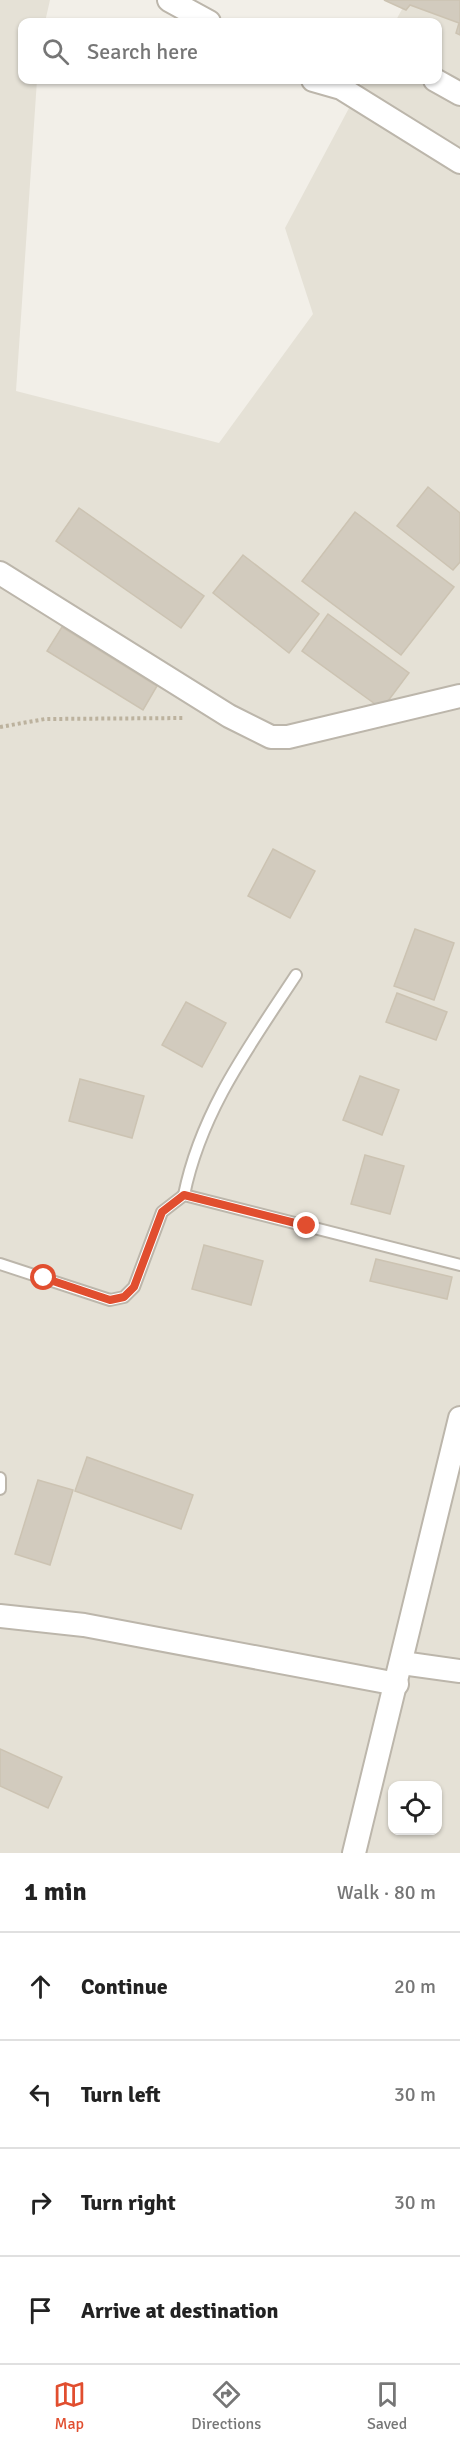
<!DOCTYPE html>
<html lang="en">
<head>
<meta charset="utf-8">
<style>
  :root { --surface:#fff; --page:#f2f2f2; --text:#222; --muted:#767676; --line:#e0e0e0; --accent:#e14e2f }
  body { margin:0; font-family:Signika,sans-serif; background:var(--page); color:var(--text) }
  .controls { position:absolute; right:18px; bottom:18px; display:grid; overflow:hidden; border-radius:12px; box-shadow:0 2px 4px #0004 }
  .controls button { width:54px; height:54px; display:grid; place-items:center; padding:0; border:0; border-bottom:2px solid var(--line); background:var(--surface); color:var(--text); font:30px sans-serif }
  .stop { position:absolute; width:18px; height:18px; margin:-14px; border:4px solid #e14e2f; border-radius:50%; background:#fff }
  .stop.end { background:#e14e2f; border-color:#fff; box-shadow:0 2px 6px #0008 }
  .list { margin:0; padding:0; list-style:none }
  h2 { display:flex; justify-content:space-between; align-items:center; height:78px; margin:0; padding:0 24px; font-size:26px }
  h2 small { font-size:20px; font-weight:400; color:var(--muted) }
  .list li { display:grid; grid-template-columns:39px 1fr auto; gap:18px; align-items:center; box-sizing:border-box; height:108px; padding:0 24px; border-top:2px solid var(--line) }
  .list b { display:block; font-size:22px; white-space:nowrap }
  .list em { font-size:20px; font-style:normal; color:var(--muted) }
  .icon { flex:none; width:33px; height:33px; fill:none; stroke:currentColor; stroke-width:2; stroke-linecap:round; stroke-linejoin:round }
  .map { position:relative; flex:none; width:460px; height:1853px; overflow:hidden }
  .search { position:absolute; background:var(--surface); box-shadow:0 2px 4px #0004; left:18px; right:18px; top:18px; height:66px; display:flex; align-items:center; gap:15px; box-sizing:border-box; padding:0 21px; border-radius:12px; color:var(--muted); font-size:22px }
  .sheet { height:510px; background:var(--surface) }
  nav { display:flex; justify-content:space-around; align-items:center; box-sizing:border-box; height:84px; border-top:2px solid var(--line); background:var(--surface); font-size:16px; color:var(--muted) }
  nav a { display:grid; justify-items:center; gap:3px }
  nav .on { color:var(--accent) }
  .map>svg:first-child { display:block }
  .residential { fill:#e5e1d6; fill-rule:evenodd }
  .building { fill:#d2cbbe; stroke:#ccc3b2; stroke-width:1.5 }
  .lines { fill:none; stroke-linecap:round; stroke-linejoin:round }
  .service-casing { stroke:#bcb6ab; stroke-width:14 }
  .minor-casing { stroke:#bcb6ab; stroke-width:26 }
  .path { stroke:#bcb29e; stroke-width:4; stroke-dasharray:3 3; stroke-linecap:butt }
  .service { stroke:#fff; stroke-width:10 }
  .minor { stroke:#fff; stroke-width:22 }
  .route { stroke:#e14e2f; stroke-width:8 }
</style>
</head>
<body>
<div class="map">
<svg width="460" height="1853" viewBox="0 0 460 1853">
  <rect width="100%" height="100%" fill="#f2efe8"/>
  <!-- residential -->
  <path class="residential" d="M 0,0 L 50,0 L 45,22 L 22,22 L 22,80 L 37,80 L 16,391 L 219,443 L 313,314 L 285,228 L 364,80 L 438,80 L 438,22 L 395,22 L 407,0 L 460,0 L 460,1853 L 0,1853 ZM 392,1786 L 438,1786 L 438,1830 L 392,1830 Z"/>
  <!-- building -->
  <g class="building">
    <polygon points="384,0 460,0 460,35 456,33 459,23 410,5 406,10"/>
    <polygon points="428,487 460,513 460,562 453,570 397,526"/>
    <polygon points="79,508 204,596 181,628 56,541"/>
    <polygon points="355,512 454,587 401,655 302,581"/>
    <polygon points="243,555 319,614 289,653 213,593"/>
    <polygon points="328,614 409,673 382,709 302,651"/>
    <polygon points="62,627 157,686 143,710 47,651"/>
    <polygon points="273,849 315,871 290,918 248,896"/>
    <polygon points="415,929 454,943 434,1000 394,986"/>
    <polygon points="397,993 447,1012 436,1040 386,1022"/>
    <polygon points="186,1002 226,1023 202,1067 162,1045"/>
    <polygon points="360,1076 399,1090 382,1135 343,1120"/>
    <polygon points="80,1079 144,1096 132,1138 69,1121"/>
    <polygon points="365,1155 404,1166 390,1214 351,1204"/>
    <polygon points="204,1245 263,1261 251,1305 192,1289"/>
    <polygon points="376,1259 452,1277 447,1299 370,1281"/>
    <polygon points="87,1457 193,1495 181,1529 75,1491"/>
    <polygon points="38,1480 73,1490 50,1565 15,1554"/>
    <polygon points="0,1749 62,1777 48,1808 0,1786"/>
  </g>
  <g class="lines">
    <defs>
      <g id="service">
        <path d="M 184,1195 C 201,1111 250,1045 296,975"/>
        <polyline points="0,1264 110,1300 124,1297 134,1287 162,1212 184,1195 460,1265"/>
        <polyline points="0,1478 0,1489"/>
      </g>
      <g id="minor">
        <polyline points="169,0 209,22"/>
        <polyline points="313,80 341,88 460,162"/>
        <polyline points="435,80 460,94"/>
        <polyline points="0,573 229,716 271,737 288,737 460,696"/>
        <polyline points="0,1616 84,1625 397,1684"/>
        <polyline points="402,1663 460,1671"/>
        <polyline points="354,1853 460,1418"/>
      </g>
    </defs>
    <!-- service casing -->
    <use href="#service" class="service-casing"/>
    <!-- minor casing -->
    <use href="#minor" class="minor-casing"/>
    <!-- path -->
    <polyline class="path" points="0,727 45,719 185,718"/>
    <!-- service -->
    <use href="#service" class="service"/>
    <!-- minor -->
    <use href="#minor" class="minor"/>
  </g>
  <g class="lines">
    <!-- route -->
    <polyline class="route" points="44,1278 110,1300 124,1297 134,1287 162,1212 184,1195 307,1226"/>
  </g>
</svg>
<div class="controls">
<button><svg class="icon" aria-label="locate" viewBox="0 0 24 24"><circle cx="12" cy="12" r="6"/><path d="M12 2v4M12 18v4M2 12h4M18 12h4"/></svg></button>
</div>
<div class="stop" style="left:44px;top:1278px"></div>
<div class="stop end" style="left:307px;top:1226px"></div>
<div class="search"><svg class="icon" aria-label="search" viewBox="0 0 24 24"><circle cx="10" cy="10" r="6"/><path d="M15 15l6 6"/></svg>Search here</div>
</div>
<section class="sheet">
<h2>1 min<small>Walk · 80 m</small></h2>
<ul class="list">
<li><svg class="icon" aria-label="ahead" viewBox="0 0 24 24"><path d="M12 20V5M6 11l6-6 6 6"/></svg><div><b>Continue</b></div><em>20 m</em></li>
<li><svg class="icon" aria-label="left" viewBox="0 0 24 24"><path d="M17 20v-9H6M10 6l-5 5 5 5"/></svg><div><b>Turn left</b></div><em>30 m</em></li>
<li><svg class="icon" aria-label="right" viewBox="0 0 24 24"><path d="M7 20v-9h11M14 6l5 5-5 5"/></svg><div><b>Turn right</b></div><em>30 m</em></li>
<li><svg class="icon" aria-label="arrive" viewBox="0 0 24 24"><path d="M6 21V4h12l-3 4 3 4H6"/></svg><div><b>Arrive at destination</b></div></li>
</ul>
</section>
<nav>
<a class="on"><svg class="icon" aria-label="map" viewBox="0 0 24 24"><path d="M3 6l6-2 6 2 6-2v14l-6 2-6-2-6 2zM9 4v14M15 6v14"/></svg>Map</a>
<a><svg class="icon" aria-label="directions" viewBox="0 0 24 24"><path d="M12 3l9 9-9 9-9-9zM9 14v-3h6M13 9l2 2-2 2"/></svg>Directions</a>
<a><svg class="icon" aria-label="saved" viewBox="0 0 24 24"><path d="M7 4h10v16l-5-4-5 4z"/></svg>Saved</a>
</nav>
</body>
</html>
